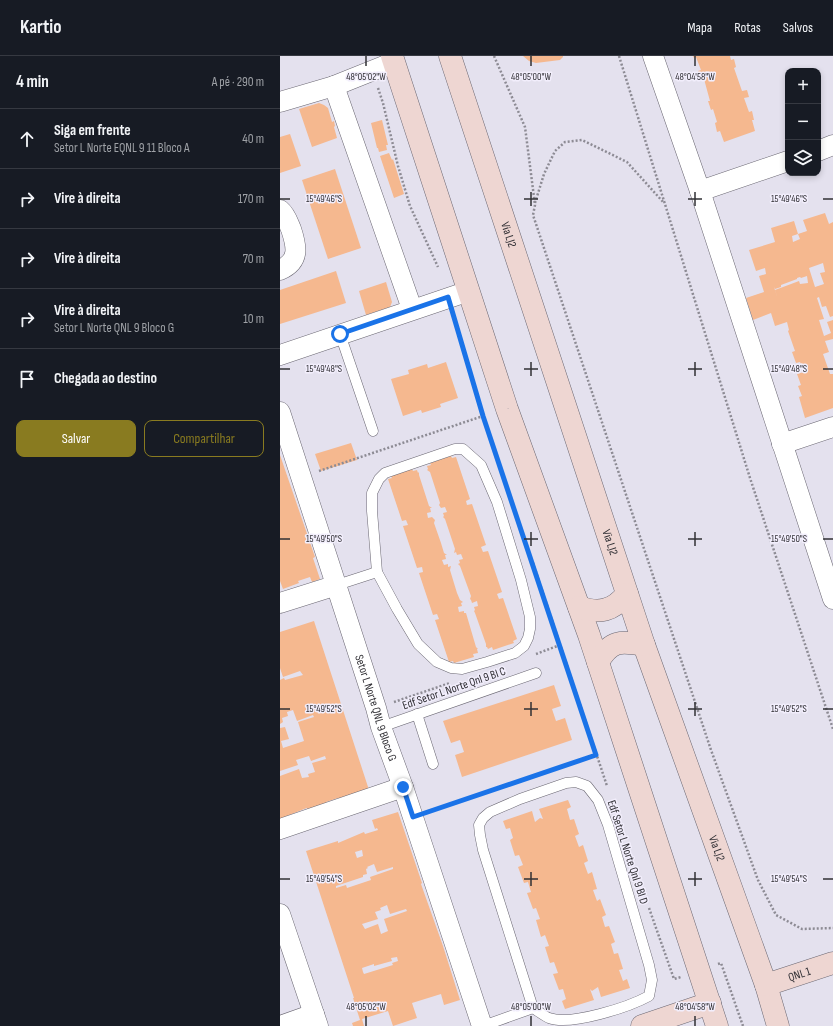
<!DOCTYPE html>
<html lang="pt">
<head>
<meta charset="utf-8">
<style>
  :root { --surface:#171b24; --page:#20242c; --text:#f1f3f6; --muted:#9ea1a6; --line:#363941; --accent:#897b20 }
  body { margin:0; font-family:"Sofia Sans Condensed",sans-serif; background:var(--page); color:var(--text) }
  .controls { position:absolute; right:12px; top:12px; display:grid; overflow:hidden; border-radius:8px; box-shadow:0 2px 6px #0003 }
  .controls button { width:36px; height:36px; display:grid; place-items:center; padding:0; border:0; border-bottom:1px solid var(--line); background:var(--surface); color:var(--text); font:20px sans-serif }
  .stop { position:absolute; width:12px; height:12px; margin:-9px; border:3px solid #1a73e8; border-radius:50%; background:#fff }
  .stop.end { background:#1a73e8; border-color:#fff; box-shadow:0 1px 4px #0008 }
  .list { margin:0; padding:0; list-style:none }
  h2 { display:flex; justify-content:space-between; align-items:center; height:52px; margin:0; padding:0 16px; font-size:17px }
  h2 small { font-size:13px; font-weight:400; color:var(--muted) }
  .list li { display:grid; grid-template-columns:26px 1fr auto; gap:12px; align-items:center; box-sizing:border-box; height:60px; padding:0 16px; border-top:1px solid var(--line) }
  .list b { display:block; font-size:15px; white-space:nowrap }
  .list p { margin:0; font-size:13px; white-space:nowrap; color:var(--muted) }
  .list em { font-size:13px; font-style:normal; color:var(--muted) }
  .actions { display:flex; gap:8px; padding:12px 16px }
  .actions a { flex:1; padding:9px 0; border:1px solid var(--accent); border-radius:8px; text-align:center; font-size:14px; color:var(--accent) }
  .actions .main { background:var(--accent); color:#fff }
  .icon { flex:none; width:22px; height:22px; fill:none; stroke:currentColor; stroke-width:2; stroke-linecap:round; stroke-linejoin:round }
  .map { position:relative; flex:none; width:553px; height:970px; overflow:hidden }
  header { display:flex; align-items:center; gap:24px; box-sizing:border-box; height:56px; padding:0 20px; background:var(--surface); border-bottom:1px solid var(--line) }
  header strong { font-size:19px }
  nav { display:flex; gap:22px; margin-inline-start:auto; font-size:14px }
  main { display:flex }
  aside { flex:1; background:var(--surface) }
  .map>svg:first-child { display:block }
  .building { fill:#f5b88f; fill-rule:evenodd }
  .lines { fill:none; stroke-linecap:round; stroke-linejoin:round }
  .lane-casing { stroke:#6a6772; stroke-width:11 }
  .street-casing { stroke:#6a6772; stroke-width:21 }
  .secondary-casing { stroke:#6a6772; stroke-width:23 }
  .path { stroke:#8d8b94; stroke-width:2.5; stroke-dasharray:2 2; stroke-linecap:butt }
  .lane { stroke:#fff; stroke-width:10 }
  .street { stroke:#fff; stroke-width:20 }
  .secondary { stroke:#eed6d2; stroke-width:22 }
  .route { stroke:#1a73e8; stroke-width:5 }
  .ticks { fill:none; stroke:#313035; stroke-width:1.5 }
  .labels { text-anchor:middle; stroke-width:3; stroke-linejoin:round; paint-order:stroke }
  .street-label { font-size:12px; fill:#313035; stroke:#f2eefc }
  .ticks-label { font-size:10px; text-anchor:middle; fill:#313035; stroke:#f2eefc; stroke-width:3; stroke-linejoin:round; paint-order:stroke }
</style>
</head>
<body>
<header>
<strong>Kartio</strong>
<nav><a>Mapa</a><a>Rotas</a><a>Salvos</a></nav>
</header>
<main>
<aside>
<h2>4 min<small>A pé · 290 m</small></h2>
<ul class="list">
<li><svg class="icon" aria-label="ahead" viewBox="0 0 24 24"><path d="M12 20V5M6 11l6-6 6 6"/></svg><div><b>Siga em frente</b><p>Setor L Norte EQNL 9 11 Bloco A</p></div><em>40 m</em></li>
<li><svg class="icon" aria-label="right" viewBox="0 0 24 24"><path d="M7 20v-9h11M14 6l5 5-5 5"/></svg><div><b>Vire à direita</b></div><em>170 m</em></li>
<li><svg class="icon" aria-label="right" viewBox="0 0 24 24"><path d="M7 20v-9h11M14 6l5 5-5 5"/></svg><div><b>Vire à direita</b></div><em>70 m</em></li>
<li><svg class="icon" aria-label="right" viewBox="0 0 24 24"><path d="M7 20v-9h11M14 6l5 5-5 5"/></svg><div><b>Vire à direita</b><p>Setor L Norte QNL 9 Bloco G</p></div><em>10 m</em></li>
<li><svg class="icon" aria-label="arrive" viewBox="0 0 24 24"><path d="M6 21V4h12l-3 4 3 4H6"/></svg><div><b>Chegada ao destino</b></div></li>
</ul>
<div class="actions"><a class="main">Salvar</a><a>Compartilhar</a></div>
</aside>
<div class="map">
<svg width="553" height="970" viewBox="0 0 553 970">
  <rect width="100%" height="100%" fill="#e4e1ee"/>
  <!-- building -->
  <g class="building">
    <polygon points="243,0 283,0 283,1 280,4 256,7 249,5"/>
    <polygon points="413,0 450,0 451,4 454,3 456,11 454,12 462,35 467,34 469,41 464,42 469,56 472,55 474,64 472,64 475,75 444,86 440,75 437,76 435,67 437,66 433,53 431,54 428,45 430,45 424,23 421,24 418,15 421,14 416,1 414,2"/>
    <polygon points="39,47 44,49 48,52 52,66 54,65 55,70 54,71 57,82 32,91 19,53"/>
    <polygon points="102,64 108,89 106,89 107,94 99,96 98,92 97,92 91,67"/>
    <polygon points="10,78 21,110 0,117 0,81"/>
    <polygon points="109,97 112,104 113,103 124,138 114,142 100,100"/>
    <polygon points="55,113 81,192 48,203 22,124"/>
    <path d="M 545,157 L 549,168 L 553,166 L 553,260 L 550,261 L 546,250 L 542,251 L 539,241 L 537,242 L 544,263 L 539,264 L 544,280 L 551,277 L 547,266 L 553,264 L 553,283 L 545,285 L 549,296 L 543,298 L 550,318 L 553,318 L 553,352 L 525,362 L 519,341 L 522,340 L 518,330 L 521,329 L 517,318 L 524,316 L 520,306 L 516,307 L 512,296 L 515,295 L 508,275 L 509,274 L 507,266 L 495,270 L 491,257 L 473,264 L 466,242 L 484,236 L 479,220 L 486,218 L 485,212 L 476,215 L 469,194 L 495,186 L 491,172 L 514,165 L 518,178 L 512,180 L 513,186 L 520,183 L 518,178 L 527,175 L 523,164 ZM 543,207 L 545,216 L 540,217 L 544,228 L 535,231 L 529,212 ZM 527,220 L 528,227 L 520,228 L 519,225 L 495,234 L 498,244 L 494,231 L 495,233 L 501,231 L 501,229 L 517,223 L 517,222 L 520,221 L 521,222 Z"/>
    <polygon points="56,215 66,247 0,268 0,234"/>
    <polygon points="106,226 112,246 110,251 86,259 79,235"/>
    <polygon points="166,306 178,342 160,348 161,351 142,357 141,354 123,360 111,323 129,318 128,314 147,308 148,312"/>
    <polygon points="71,387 77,404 41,415 35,398"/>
    <polygon points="0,399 35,501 33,502 40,523 32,526 30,521 18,525 19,527 3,533 0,525"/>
    <polygon points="171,400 172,402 176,401 190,443 186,445 187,449 192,448 206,489 201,491 203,496 208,495 222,536 217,538 219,543 223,542 237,583 233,585 234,587 213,594 212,591 208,593 207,591 206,591 206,588 195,557 194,555 195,554 194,551 198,550 197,545 192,547 191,544 190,543 191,540 180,510 178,508 180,507 179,504 183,503 181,498 177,499 176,496 174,497 175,493 165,463 163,461 164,460 163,457 167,456 165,451 161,452 159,449 160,447 150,416 147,414 148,413 147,410 151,409 150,407"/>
    <polygon points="132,413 133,415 137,414 138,417 139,416 139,419 149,450 152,452 150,452 151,456 147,457 148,462 152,461 155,464 154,467 161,487 164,497 167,499 165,499 166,503 162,504 164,509 168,508 168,511 171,510 170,514 177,537 180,544 183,546 181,547 182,550 178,551 179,556 184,555 184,557 186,557 196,591 198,593 197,593 198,597 193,598 194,601 174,607 173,605 169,606 155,564 159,563 157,558 153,559 139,517 143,516 142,511 137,512 123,470 128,469 126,464 122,465 108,423 112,422 111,420"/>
    <polygon points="34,565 89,734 58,744 58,742 46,746 46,749 28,754 27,752 24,753 0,763 0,720 19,713 22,722 29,721 28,718 35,716 32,707 46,703 45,700 31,705 29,700 16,704 18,709 0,715 0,672 5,671 9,683 1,685 3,692 24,685 18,666 34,661 33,659 17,665 13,654 7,656 4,645 8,660 2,662 3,666 0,668 0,624 4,622 5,624 23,619 20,615 3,621 0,612 0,576"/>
    <polygon points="274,629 281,650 272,653 276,665 285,662 292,684 182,721 175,699 184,696 180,684 171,687 163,665"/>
    <polygon points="288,744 291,751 287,753 290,764 294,763 299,778 295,780 299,791 303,789 308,805 304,807 308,818 312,816 317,833 313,834 317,845 320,843 326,859 322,861 325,871 329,870 335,886 331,888 334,898 338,897 343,913 339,914 343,925 347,923 350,932 321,941 318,931 312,935 310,933 314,944 285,953 282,945 286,943 283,933 279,934 273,918 278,917 274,906 270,907 265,891 269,890 265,879 261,881 256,864 260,863 256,852 253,853 247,837 251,836 248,826 244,827 238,811 243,809 239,799 235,800 230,784 233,782 230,772 226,773 223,765 252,755 255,766 260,762 263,763 259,753"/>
    <path d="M 118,756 L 142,827 L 141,828 L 163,890 L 180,944 L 164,949 L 161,938 L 132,947 L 137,962 L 113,970 L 108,955 L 82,963 L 84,970 L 73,970 L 72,967 L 80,964 L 73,942 L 74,942 L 26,795 L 58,785 L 58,787 L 84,776 L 85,778 L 98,774 L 97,772 L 95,773 L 92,764 ZM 82,794 L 83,800 L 77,802 L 75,796 ZM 94,808 L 97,816 L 113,811 L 113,813 L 90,821 L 91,824 L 67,832 L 66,829 L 56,832 L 56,830 L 83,821 L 83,819 L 87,818 L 86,813 L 88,812 L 87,811 ZM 107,849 L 110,858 L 126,853 L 127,855 L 104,863 L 108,875 L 101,878 L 98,868 L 85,873 L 82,868 L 98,863 L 95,856 L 101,854 L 100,852 ZM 117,901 L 118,905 L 112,907 L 113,909 L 84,918 L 83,916 L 82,912 L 94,908 L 94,910 L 112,905 L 111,902 Z"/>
  </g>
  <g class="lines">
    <defs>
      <g id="lane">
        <polyline points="60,278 93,375"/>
        <polygon points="175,393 183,393 201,409 217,446 241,524 250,561 250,573 248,582 244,590 235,597 207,606 182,613 171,612 157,606 138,588 117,553 97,516 92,455 92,437 99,423 105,417"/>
        <polyline points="57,529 97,516"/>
        <polyline points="137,658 153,708"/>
        <polyline points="101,671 256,617"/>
        <path d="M 296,726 L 307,730 L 318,744 L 328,769 L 369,909 L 372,924 L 369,940 C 349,951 291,970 269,962 C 264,960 258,955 253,952 L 203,794 L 200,779 L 199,769 L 203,762 L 210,756 L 240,743 L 286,727 Z"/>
        <polyline points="203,970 253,952"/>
      </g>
      <g id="street">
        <polyline points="373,0 420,135 553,543"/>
        <polyline points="54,30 132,253"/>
        <polyline points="0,46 54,30 114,6"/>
        <polyline points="538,95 553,89"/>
        <polyline points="420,135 508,105"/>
        <path d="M 0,154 C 6,159 8,166 11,173 C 17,191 20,205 0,214"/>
        <polyline points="0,299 189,235"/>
        <path id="s1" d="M 0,356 L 96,652 L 101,671 L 123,731 L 202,970"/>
        <polyline points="502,388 553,371"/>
        <polyline points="0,547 57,529"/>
        <polyline points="0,773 123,731"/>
        <polyline points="0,858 38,970"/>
        <polyline points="0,970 34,958"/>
      </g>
      <g id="secondary">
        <polyline points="112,0 227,353 309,579 437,970"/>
        <path id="s2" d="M 170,0 L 364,589 L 486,929 L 498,970"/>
        <path d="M 299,551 C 319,558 333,555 347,538"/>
        <path d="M 318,606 C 331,584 340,585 364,589"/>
        <path id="s3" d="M 486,929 L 553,907"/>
        <polyline points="362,970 430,947"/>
      </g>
    </defs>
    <!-- lane casing -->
    <use href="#lane" class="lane-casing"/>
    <!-- street casing -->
    <use href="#street" class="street-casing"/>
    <!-- secondary casing -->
    <use href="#secondary" class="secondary-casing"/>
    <!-- path -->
    <g class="path">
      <polyline points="214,0 245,71 255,149 253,159 431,694 478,824 496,859 522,873 553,872"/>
      <polyline points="339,0 470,422 553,673"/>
      <polyline points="98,32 103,47 118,110 130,150 158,211"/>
      <polyline points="255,147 264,118 275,95 285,86 302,84 347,106 384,147"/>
      <polyline points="177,271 203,360 224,423"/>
      <polyline points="39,415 203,360"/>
      <polyline points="253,507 327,730"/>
      <polyline points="256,598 280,589"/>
      <polyline points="114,646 170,627"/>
      <polyline points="150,755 316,699"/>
      <polyline points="369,852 394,923 401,921"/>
      <polyline points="438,908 441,907 463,970"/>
    </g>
    <!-- lane -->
    <use href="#lane" class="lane"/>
    <!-- street -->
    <use href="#street" class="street"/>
    <!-- secondary -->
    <use href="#secondary" class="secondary"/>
  </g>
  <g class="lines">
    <!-- route -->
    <polyline class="route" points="60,278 168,241 203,360 316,699 133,761 123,731"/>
  </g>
  <!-- ticks -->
  <path class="ticks" d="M 86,0 L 86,10M 251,0 L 251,10M 415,0 L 415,10M 251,136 L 251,150M 415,136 L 415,150M 0,143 L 10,143M 244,143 L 258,143M 408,143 L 422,143M 543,143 L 553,143M 251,306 L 251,320M 415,306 L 415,320M 0,313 L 10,313M 244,313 L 258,313M 408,313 L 422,313M 543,313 L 553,313M 251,476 L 251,490M 415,476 L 415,490M 0,483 L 10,483M 244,483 L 258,483M 408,483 L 422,483M 543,483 L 553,483M 251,646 L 251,660M 415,646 L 415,660M 0,653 L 10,653M 244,653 L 258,653M 408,653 L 422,653M 543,653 L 553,653M 251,816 L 251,830M 415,816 L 415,830M 0,823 L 10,823M 244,823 L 258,823M 408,823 L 422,823M 543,823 L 553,823M 86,960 L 86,970M 251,960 L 251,970M 415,960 L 415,970"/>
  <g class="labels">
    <!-- street labels -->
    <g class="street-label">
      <text dy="4" stroke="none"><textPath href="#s2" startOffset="188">Via LJ2</textPath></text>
      <text dy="4" stroke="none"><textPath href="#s2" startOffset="512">Via LJ2</textPath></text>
      <text transform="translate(174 632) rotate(-19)" y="4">Edf Setor L Norte Qnl 9 BI C</text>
      <text dy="4" stroke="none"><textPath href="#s1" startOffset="311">Setor L Norte QNL 9 Bloco G</textPath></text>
      <text dy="4" stroke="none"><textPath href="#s2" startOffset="836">Via LJ2</textPath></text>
      <text transform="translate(348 796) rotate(72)" y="4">Edf Setor L Norte Qnl 9 BI D</text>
      <text dy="4" stroke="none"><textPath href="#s3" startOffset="35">QNL 1</textPath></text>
    </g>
  </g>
  <g class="ticks-label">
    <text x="86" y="24">48°05'02"W</text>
    <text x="251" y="24">48°05'00"W</text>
    <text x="415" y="24">48°04'58"W</text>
    <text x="44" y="146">15°49'46"S</text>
    <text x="509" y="146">15°49'46"S</text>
    <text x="44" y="316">15°49'48"S</text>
    <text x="509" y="316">15°49'48"S</text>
    <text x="44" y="486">15°49'50"S</text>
    <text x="509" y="486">15°49'50"S</text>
    <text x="44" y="656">15°49'52"S</text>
    <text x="509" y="656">15°49'52"S</text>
    <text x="44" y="826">15°49'54"S</text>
    <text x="509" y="826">15°49'54"S</text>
    <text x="86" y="954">48°05'02"W</text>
    <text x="251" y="954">48°05'00"W</text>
    <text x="415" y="954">48°04'58"W</text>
  </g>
</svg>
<div class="controls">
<button>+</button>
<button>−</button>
<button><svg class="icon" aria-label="layers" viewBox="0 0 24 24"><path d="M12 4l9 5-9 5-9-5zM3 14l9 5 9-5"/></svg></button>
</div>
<div class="stop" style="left:60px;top:278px"></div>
<div class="stop end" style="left:123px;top:731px"></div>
</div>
</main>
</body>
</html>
